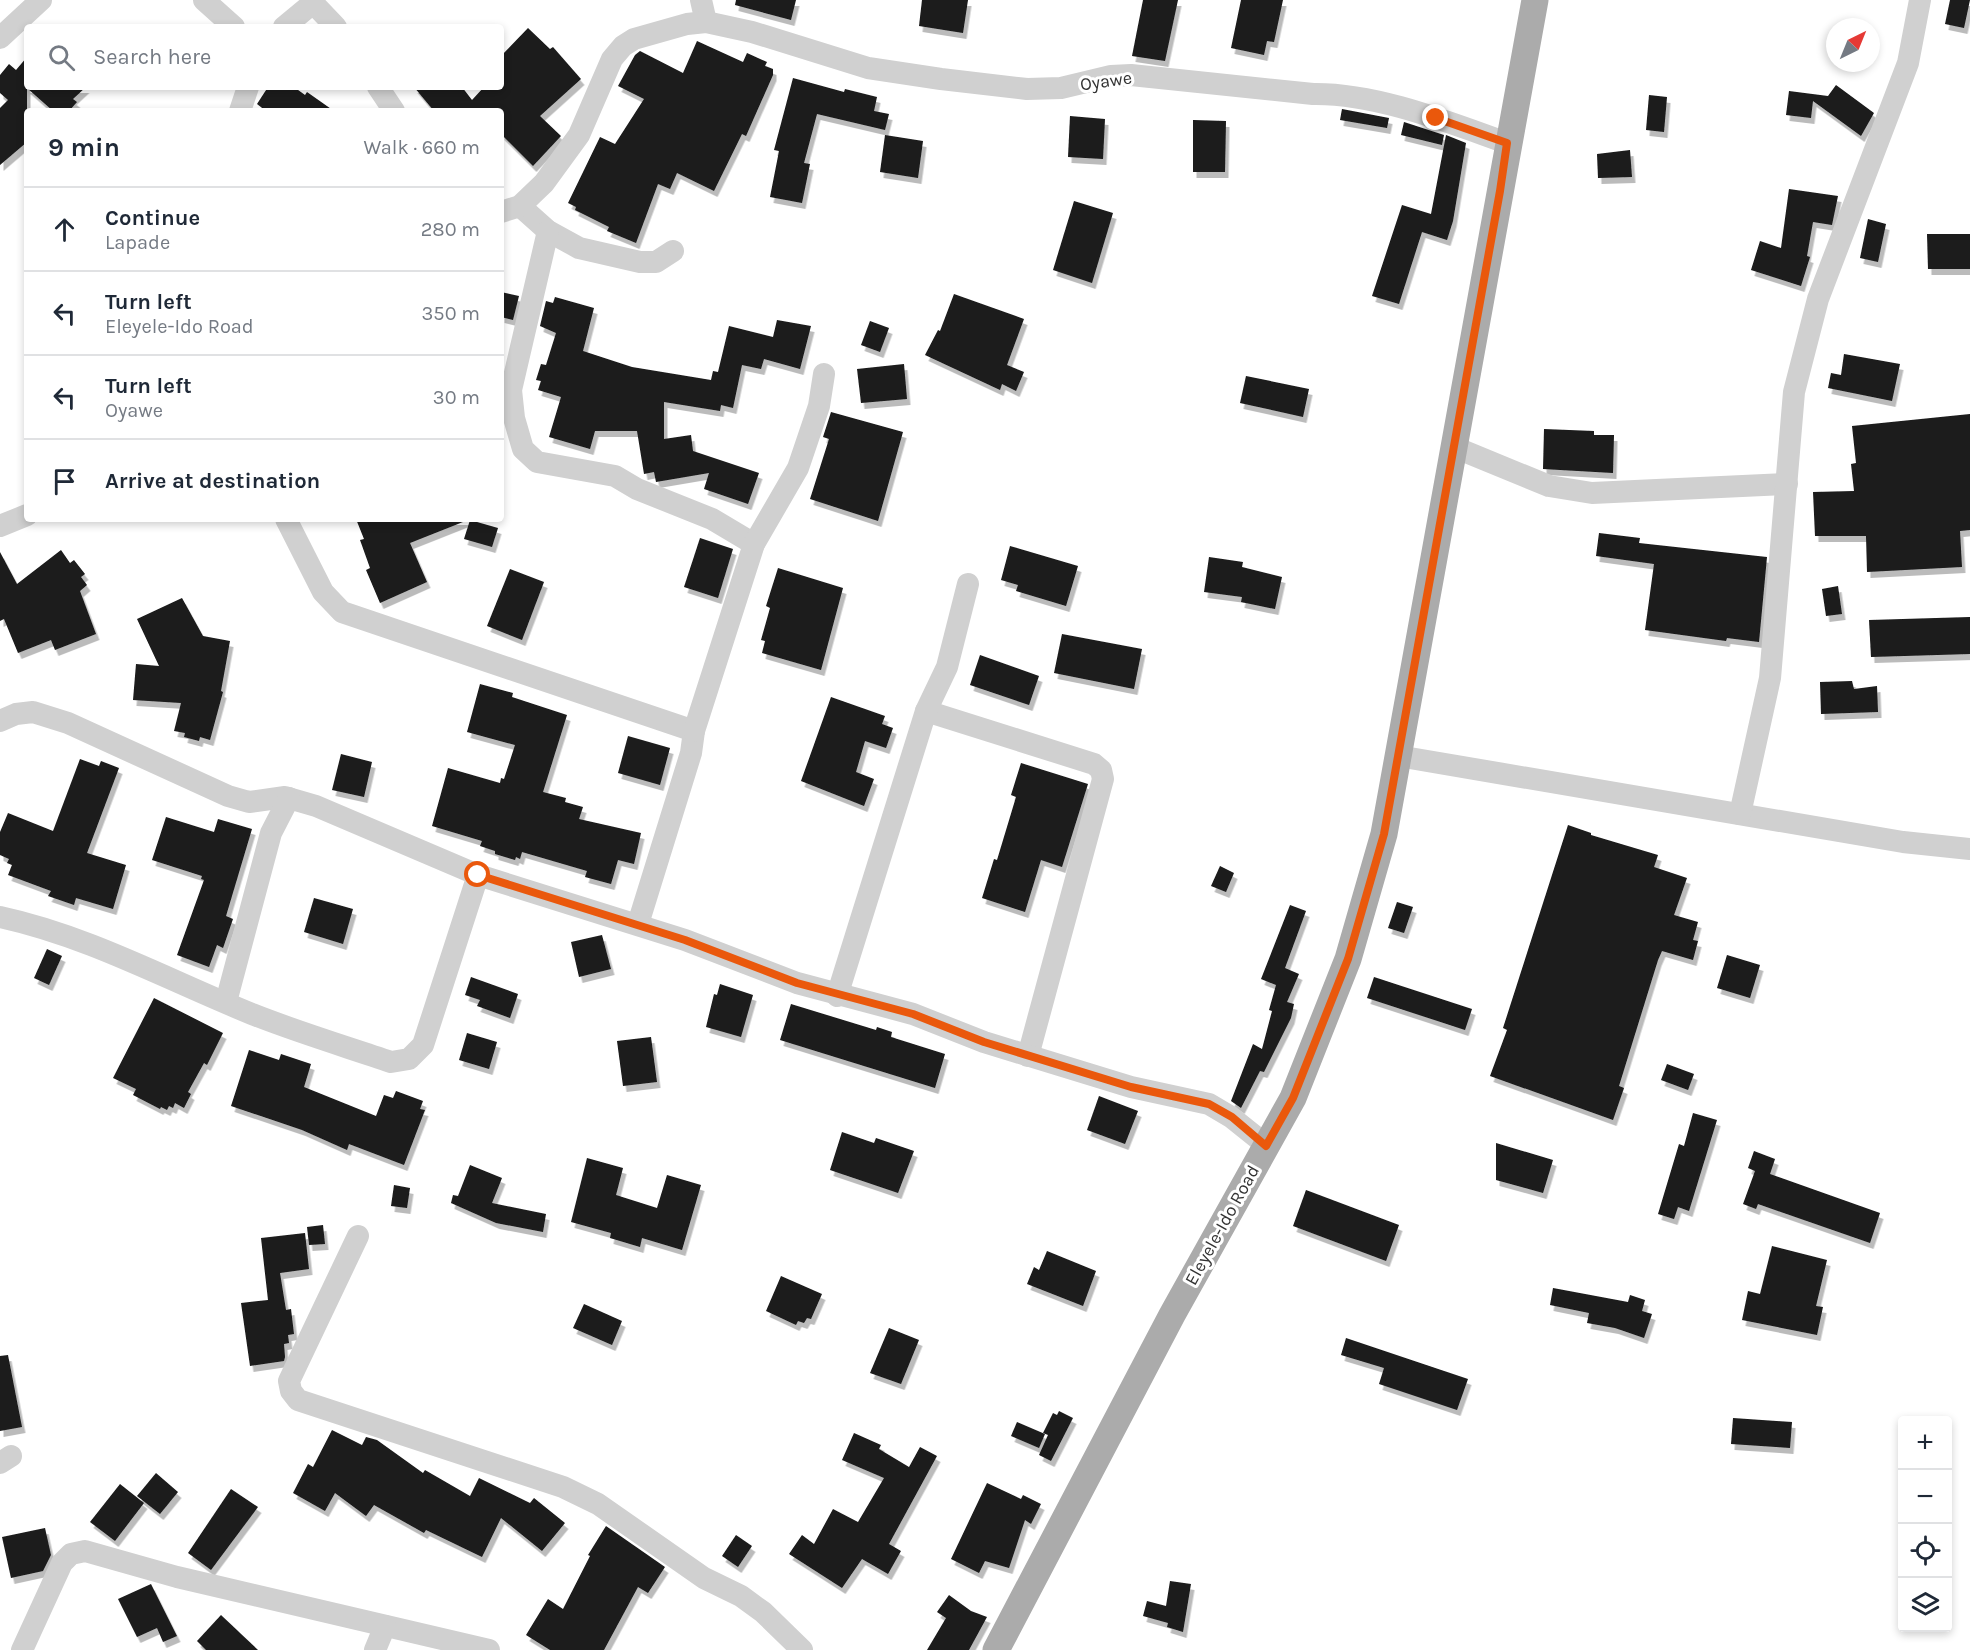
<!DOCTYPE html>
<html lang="en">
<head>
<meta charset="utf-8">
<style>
  :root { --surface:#fff; --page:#f2f2f3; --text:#1f2937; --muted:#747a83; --line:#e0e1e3 }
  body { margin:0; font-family:Karla,sans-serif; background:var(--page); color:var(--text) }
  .controls { position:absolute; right:18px; bottom:18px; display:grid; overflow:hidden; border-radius:6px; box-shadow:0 3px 9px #0003 }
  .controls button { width:54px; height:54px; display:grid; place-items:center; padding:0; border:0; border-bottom:2px solid var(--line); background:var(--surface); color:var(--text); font:30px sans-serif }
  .compass { position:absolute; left:1826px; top:18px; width:54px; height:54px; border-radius:50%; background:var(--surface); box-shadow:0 3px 9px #0003; rotate:43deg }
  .stop { position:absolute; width:18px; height:18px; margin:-14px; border:4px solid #ea580c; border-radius:50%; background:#fff }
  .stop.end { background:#ea580c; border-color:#fff; box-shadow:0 2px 6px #0008 }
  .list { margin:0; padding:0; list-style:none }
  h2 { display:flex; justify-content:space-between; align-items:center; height:78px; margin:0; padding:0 24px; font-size:26px }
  h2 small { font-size:20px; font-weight:400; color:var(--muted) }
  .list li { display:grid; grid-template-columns:39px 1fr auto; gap:18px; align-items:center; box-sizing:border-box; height:84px; padding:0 24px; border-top:2px solid var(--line) }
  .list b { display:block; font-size:22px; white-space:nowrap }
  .list p { margin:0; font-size:20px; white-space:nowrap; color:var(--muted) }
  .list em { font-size:20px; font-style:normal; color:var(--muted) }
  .icon { flex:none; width:33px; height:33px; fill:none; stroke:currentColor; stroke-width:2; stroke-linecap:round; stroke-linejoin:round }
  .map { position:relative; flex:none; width:1970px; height:1650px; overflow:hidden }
  .search { position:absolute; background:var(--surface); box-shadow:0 3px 9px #0003; left:24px; top:24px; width:480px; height:66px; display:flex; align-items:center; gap:15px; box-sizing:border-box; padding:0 21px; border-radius:6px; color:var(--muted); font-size:22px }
  .panel { position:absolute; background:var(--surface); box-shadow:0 3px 9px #0003; left:24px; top:108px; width:480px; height:414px; border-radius:6px }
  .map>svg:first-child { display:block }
  .building { fill:#1a1a1a; filter:url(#shadow) }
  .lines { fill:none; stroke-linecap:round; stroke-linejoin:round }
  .minor { stroke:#d0d0d0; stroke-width:22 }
  .major { stroke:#ababab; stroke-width:27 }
  .route { stroke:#ea580c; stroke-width:8 }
  .labels { text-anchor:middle; stroke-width:6; stroke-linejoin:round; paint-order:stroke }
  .street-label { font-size:18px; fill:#333; stroke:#fff }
</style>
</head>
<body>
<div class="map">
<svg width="1970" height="1650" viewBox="0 0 1970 1650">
  <defs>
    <filter id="shadow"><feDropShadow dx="3.5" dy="6" stdDeviation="0" flood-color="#0004"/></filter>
  </defs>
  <rect width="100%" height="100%" fill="#fff"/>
  <!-- building -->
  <g class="building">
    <polygon points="736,0 796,0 791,20 735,5"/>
    <polygon points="922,0 968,0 963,33 919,26"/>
    <polygon points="1143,0 1178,0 1165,61 1132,56"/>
    <polygon points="1241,0 1283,0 1274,42 1267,41 1264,55 1231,48"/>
    <polygon points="1950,0 1970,0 1964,28 1945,24"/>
    <polygon points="528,28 550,49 553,47 581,79 540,116 561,136 533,166 501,134 501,111 434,111 414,87 462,87 472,100 484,87 501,87 501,56"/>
    <polygon points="697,41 743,62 747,53 767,62 765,66 773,69 773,75 746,136 742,134 714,191 677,173 670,189 658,184 636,243 607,231 609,227 575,210 576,207 568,203 600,137 615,144 644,99 618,86 635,55 640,51 683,73"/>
    <polygon points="27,57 27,87 86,87 73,99 77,102 69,111 53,111 27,88 27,142 0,165 0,108 8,100 0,93 0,75 9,64 16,70"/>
    <polygon points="793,78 844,92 845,89 877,97 874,111 889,114 885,130 817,114 804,163 810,164 802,203 770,197 779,151 774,150"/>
    <polygon points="1836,85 1874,113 1861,136 1813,101 1811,118 1786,115 1789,91 1828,96"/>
    <polygon points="268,87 294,87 305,95 307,92 334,111 266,111 257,104"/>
    <polygon points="1649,95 1667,97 1664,132 1646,130"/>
    <polygon points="1342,109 1389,118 1387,128 1340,120"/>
    <polygon points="1070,116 1105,119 1103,159 1068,157"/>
    <polygon points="1193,120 1226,121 1225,172 1193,172"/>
    <polygon points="1404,122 1444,135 1442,145 1401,135"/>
    <polygon points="885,135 923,141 918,178 880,172"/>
    <polygon points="1446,135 1466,143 1453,221 1447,240 1422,232 1399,304 1372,296 1402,205 1431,214"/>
    <polygon points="1630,150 1632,177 1598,178 1597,154"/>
    <polygon points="1789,189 1838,196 1832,225 1813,222 1807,256 1810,257 1801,286 1751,270 1760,241 1781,248"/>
    <polygon points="1074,201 1113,213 1092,283 1053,270"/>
    <polygon points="1868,219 1886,224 1878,262 1860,258"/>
    <polygon points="1927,234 1970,234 1970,269 1928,269"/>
    <polygon points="501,292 519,296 513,320 501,317"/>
    <polygon points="954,294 1024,319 1007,365 1024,372 1016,391 1002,384 1000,390 925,355 938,330 940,331"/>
    <polygon points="555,297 594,308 583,351 632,367 711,380 713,371 718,372 729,326 773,337 777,320 811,326 800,369 764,359 761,369 742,365 733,408 721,405 720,411 664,402 664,439 691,435 693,451 759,473 748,504 704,489 709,473 656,482 654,472 644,474 637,431 595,431 590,449 549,437 561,397 538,390 541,381 536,380 541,364 546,365 556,333 540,326 546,301 553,303"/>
    <polygon points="870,321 889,328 880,352 861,345"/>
    <polygon points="1844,354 1900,364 1892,401 1828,388 1831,373 1841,375"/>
    <polygon points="904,364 907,399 861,403 857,369"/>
    <polygon points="1246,376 1309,389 1303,417 1240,403"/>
    <polygon points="831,412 903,432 878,521 810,499 829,439 823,437"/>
    <polygon points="1970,414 1970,530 1960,531 1962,567 1867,572 1866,536 1815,536 1813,492 1854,491 1851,464 1856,463 1852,426"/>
    <polygon points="1544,429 1594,431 1594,435 1614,435 1613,473 1543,469"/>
    <polygon points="356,519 468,519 468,520 410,543 427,582 380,603 366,570 370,568 360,540 364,539"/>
    <polygon points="470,520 498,528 492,547 464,539"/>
    <polygon points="1599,533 1640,538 1639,543 1767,557 1759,642 1727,638 1726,641 1645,630 1654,564 1596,556"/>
    <polygon points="700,538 733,549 718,598 684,587"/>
    <polygon points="1010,546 1078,566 1066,606 1016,591 1018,585 1001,580"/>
    <polygon points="61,550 70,563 74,560 85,574 81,577 87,585 80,591 96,634 55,650 51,640 18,653 4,619 0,621 0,552 17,584"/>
    <polygon points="1209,557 1243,562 1242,567 1282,577 1275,609 1241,602 1242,597 1204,592"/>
    <polygon points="778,568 843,588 821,670 762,653 765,641 761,640 770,608 766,606"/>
    <polygon points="510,569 544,582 522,640 487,626"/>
    <polygon points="1838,586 1842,614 1826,616 1822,589"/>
    <polygon points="182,598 203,636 230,641 221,691 223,692 210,740 200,737 199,741 184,737 185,733 174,731 181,703 133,700 136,664 159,666 137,619"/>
    <polygon points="1970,617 1970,654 1871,657 1869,620"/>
    <polygon points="1062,634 1142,649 1134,689 1054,673"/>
    <polygon points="980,655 1039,676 1029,705 970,685"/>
    <polygon points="1852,681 1854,689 1877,686 1878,712 1821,714 1820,682"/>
    <polygon points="480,684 513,693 512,697 567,715 543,792 566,798 565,802 583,807 579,819 641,833 634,864 618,860 611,884 585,877 587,871 522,852 520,859 516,857 515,860 495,854 495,851 480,846 482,841 432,826 448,768 500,783 501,778 504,779 515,745 467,732"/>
    <polygon points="831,697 885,716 882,724 893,728 886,748 865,741 856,772 874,779 864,806 801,781"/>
    <polygon points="628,736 670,748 660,785 618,773"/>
    <polygon points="341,754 372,762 364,797 332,790"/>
    <polygon points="80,759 99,766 101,761 119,768 87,853 126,865 113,909 76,898 74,905 48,896 51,891 8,875 12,865 7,863 9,859 0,855 0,832 8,813 53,831"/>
    <polygon points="1021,763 1088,784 1062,867 1041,860 1025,912 982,898 994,859 997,860 1016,797 1011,795"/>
    <polygon points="166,817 214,832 218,819 252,829 226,916 233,919 223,948 217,945 209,967 177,955 204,880 201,879 202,876 152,860"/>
    <polygon points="1568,825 1591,833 1591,835 1658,855 1654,867 1687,878 1674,915 1698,922 1693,940 1698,941 1693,960 1662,951 1658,960 1619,1086 1624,1088 1613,1120 1490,1076 1507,1030 1503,1028"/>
    <polygon points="1220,866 1234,873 1226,892 1211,886"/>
    <polygon points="314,898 353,909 343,944 304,932"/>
    <polygon points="1397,902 1413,907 1404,933 1388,928"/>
    <polygon points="1290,905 1306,911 1285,968 1299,974 1287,1002 1294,1004 1291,1018 1264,1072 1260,1071 1241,1108 1231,1101 1253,1044 1262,1049 1272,1011 1269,1010 1276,985 1261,979"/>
    <polygon points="602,935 611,969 579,977 571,942"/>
    <polygon points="47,949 62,956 49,985 34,978"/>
    <polygon points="1727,955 1760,965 1750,998 1717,988"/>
    <polygon points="471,977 518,994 510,1018 477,1006 480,1000 465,995"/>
    <polygon points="1374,977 1472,1009 1465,1030 1367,998"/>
    <polygon points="720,984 753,995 741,1037 706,1027 714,994 717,995"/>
    <polygon points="154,998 223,1033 207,1065 204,1063 188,1092 191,1094 184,1108 175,1103 173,1108 169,1106 167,1110 161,1107 160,1109 133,1095 136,1089 113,1078"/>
    <polygon points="791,1004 876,1030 877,1027 892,1032 891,1037 945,1054 935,1088 780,1040"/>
    <polygon points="467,1033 497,1042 489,1069 459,1060"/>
    <polygon points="651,1037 657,1082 623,1086 617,1041"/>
    <polygon points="249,1050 279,1060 281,1054 311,1064 304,1087 376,1116 384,1095 393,1098 396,1091 423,1101 420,1109 425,1110 404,1165 349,1144 347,1150 302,1130 231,1106"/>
    <polygon points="1667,1064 1694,1074 1688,1090 1661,1080"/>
    <polygon points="1099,1096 1138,1111 1125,1144 1087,1130"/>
    <polygon points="1693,1113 1717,1120 1689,1211 1678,1207 1674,1219 1658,1214 1679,1144 1684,1146"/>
    <polygon points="842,1132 874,1143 876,1138 914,1151 898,1193 830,1170"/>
    <polygon points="1496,1143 1553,1160 1543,1193 1496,1180"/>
    <polygon points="1754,1151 1775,1159 1770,1174 1880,1213 1870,1243 1758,1204 1756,1209 1743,1204 1755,1171 1748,1168"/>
    <polygon points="587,1158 623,1168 616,1195 657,1208 667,1175 701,1185 682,1250 642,1238 640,1247 610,1238 611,1233 571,1222"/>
    <polygon points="470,1165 502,1178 492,1203 546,1214 543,1232 496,1223 451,1203 453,1195 458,1196"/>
    <polygon points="394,1185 410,1188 407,1208 391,1206"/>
    <polygon points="1306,1190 1399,1225 1386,1261 1293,1226"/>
    <polygon points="323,1225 325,1244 309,1245 307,1227"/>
    <polygon points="305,1233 309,1269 280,1273 286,1310 291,1309 294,1334 288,1335 289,1343 284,1344 285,1357 284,1361 250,1366 241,1303 268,1300 261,1238"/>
    <polygon points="1772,1246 1827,1260 1816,1306 1823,1307 1817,1335 1742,1320 1748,1291 1760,1294"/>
    <polygon points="1047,1251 1096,1271 1083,1306 1027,1284 1034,1267 1039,1270"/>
    <polygon points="781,1276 822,1294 811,1319 807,1318 804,1323 798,1321 796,1325 766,1311"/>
    <polygon points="1553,1288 1628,1302 1630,1295 1645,1300 1642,1311 1652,1314 1644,1338 1615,1328 1587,1323 1589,1313 1550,1305"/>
    <polygon points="584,1304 622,1321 612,1345 573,1328"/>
    <polygon points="889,1328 919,1340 901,1384 870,1373"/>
    <polygon points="1346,1338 1468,1379 1457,1410 1379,1384 1384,1368 1341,1355"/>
    <polygon points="8,1355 22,1427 0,1431 0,1356"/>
    <polygon points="1059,1411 1073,1418 1051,1461 1039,1455 1048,1435 1043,1433 1053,1413 1057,1415"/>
    <polygon points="1733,1418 1792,1422 1790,1448 1731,1444"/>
    <polygon points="1017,1422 1045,1434 1039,1448 1011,1436"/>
    <polygon points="332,1430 362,1445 366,1437 377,1440 423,1473 425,1470 470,1496 479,1478 530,1503 534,1498 565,1523 542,1551 501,1518 482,1557 426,1530 424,1533 374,1505 366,1516 335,1493 325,1511 293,1493 308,1464 313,1467"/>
    <polygon points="854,1433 881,1445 879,1449 909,1467 920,1447 937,1456 889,1544 901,1551 888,1574 862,1559 842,1588 789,1554 802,1535 814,1544 833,1509 858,1522 884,1478 842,1460"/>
    <polygon points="156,1473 178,1492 160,1514 137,1496"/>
    <polygon points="987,1483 1021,1499 1023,1495 1041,1504 1031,1524 1025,1520 1009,1568 985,1561 979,1573 951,1559"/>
    <polygon points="120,1484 144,1503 115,1541 90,1522"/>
    <polygon points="231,1489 258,1507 211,1570 188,1553"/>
    <polygon points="606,1526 665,1567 648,1593 638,1587 604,1650 550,1650 526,1635 548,1599 563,1609 590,1556 588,1555"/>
    <polygon points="45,1528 51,1555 43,1571 11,1578 2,1537"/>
    <polygon points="736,1535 752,1546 738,1567 722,1556"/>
    <polygon points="1170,1581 1191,1584 1183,1632 1167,1627 1168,1623 1143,1616 1147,1601 1166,1606"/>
    <polygon points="151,1584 177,1636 163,1642 157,1628 137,1637 118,1599"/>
    <polygon points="949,1595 971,1611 987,1617 969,1650 927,1650 946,1618 937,1612"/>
    <polygon points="221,1615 258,1650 206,1650 197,1641"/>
  </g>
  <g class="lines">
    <!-- minor -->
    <g class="minor">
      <polyline points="204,0 234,27"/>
      <polyline points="701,0 706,22"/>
      <polyline points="284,27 313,3 336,27"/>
      <polyline points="0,38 41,0"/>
      <polyline points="378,87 394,111"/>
      <polyline points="240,111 248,87"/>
      <polyline points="520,206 548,231 579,248 640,262 656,262 673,251"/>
      <path d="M 501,212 L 520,206 L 544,183 L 579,135 L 612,59 L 623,46 L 634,39 L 687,24 L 706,22 L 752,32 L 868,68 L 941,79 L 1027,89 L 1061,88 L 1111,76 L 1131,75 L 1313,94 C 1376,93 1448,122 1507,143"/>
      <polyline points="548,231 511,390 514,418 523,449 537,462 615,476 637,489 712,519 754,544"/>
      <polyline points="1454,447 1549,486 1592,493 1787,484"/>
      <polyline points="286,519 323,592 342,612 694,731 691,753 638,924"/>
      <polyline points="0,526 27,515"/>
      <polyline points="926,711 1094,764 1101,770 1103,779 1028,1056"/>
      <polyline points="0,721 16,714 33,712 68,723 228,796 249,802 285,797 316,806 478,875 685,940 797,983 913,1014 984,1042 1131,1087 1209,1104 1231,1117 1266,1145"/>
      <polyline points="694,731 754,544 798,468 819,406 824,374"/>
      <polyline points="1398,756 1903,842 1970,849"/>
      <polyline points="1740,814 1770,678 1794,392 1818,299 1908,63 1920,0"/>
      <path d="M 0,917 C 88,936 168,980 252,1014 C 297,1032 344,1046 391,1062 L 409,1059 L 423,1045 L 478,875"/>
      <polyline points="837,996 926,711 947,667 968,584"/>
      <polyline points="226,1002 271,833 289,798"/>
      <polyline points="358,1236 289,1381 291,1391 298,1400 563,1487 598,1504 704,1578 741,1596 763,1612 802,1650"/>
      <polyline points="0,1463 11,1456"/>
      <polyline points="22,1650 62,1563 71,1554 85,1551 177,1577 489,1650"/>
      <polyline points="375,1650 385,1626"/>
    </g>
    <!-- major -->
    <polyline class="major" points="996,1650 1172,1315 1293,1098 1348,959 1384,834 1535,0"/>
  </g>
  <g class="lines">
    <!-- route -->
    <polyline class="route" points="478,875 685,940 797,983 913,1014 984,1042 1131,1087 1209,1104 1232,1117 1266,1146 1293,1098 1348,959 1384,834 1500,191 1507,143 1436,118"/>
  </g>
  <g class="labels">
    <!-- street labels -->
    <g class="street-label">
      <text transform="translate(1106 81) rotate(-8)" y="6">Oyawe</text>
      <text transform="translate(1222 1225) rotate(-61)" y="6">Eleyele-Ido Road</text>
    </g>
  </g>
</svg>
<div class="controls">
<button>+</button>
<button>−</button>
<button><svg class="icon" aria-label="locate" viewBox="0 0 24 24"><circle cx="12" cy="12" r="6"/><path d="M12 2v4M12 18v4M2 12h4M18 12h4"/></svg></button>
<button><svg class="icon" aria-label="layers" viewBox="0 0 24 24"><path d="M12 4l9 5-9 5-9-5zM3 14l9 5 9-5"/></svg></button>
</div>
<svg class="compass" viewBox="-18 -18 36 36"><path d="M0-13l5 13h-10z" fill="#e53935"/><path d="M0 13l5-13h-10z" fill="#747a83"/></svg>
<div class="stop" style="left:478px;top:875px"></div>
<div class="stop end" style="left:1436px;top:118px"></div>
<div class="search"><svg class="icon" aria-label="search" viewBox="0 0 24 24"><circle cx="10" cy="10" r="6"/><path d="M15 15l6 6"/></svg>Search here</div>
<section class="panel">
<h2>9 min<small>Walk · 660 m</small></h2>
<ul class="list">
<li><svg class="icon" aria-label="ahead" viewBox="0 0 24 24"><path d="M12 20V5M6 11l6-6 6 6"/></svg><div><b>Continue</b><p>Lapade</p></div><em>280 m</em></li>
<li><svg class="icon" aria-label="left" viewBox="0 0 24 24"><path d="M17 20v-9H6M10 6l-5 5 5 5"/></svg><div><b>Turn left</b><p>Eleyele-Ido Road</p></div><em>350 m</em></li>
<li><svg class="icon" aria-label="left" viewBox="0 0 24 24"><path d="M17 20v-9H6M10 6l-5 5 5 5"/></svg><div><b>Turn left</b><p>Oyawe</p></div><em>30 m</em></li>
<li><svg class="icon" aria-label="arrive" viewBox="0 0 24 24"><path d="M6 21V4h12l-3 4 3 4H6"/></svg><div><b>Arrive at destination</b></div></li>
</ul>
</section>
</div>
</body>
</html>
